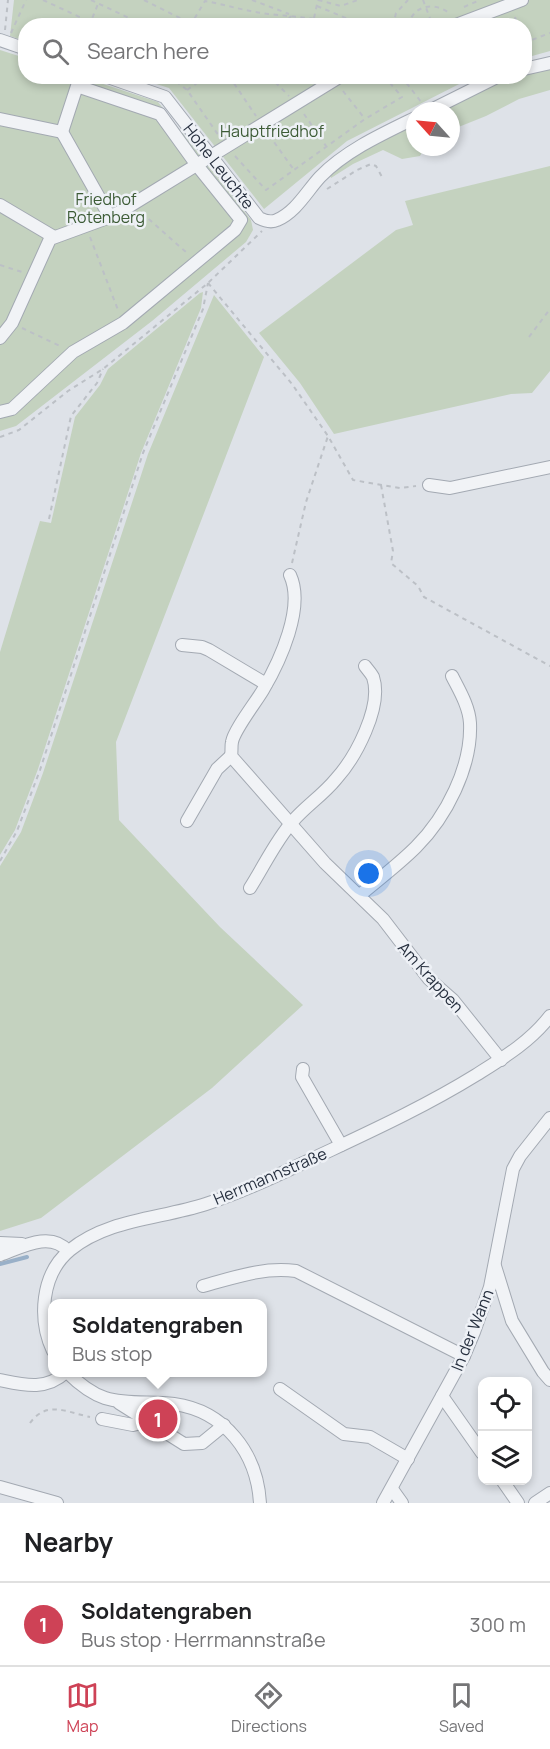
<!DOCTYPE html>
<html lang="en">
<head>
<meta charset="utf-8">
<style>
  :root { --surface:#fff; --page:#f6f6f6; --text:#202124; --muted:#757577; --line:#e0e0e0; --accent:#ce4256 }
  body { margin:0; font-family:Manrope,sans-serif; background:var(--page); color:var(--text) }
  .controls { position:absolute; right:18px; bottom:18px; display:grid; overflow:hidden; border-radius:12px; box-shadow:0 3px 9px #0003 }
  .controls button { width:54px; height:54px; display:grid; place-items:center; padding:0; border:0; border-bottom:2px solid var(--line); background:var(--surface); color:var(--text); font:30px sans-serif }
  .compass { position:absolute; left:406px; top:102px; width:54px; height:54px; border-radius:50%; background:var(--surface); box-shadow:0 3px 9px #0003; rotate:297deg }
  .you { position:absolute; left:369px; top:874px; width:21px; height:21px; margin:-15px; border:4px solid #fff; border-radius:50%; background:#1a73e8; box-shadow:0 0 0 9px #1a73e833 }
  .badge { display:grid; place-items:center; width:39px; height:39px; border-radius:50%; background:var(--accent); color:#fff; font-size:20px; font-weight:700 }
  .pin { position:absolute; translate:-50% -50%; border:3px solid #fff; box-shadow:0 2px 6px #0006 }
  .popup { position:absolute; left:48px; top:1299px; width:219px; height:78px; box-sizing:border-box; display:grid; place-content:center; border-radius:12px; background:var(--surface); filter:drop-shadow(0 2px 4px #0005); font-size:20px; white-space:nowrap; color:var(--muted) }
  .popup b { font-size:22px; color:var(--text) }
  .popup::after { content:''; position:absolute; left:50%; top:100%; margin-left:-12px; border:12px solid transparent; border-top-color:var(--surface) }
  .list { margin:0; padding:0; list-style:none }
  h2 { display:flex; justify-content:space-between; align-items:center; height:78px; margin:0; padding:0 24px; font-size:26px }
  h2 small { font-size:20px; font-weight:400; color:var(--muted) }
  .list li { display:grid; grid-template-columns:39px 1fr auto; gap:18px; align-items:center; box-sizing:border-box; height:84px; padding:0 24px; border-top:2px solid var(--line) }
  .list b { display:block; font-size:22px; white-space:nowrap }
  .list p { margin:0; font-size:20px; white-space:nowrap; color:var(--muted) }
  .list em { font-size:20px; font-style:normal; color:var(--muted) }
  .icon { flex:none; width:33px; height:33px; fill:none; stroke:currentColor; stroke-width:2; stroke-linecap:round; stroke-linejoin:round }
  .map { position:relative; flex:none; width:550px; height:1503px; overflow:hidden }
  .search { position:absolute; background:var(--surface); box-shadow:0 3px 9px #0003; left:18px; right:18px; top:18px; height:66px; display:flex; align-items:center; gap:15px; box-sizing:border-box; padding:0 21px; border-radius:24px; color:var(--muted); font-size:22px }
  .sheet { height:162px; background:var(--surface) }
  nav { display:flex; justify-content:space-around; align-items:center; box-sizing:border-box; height:84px; border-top:2px solid var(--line); background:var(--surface); font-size:16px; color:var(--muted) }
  nav a { display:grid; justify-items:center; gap:3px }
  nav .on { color:var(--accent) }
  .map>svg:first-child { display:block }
  .green { fill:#c4d2bf }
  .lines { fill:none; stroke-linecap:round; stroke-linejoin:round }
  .stream { stroke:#99b0c8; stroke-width:4 }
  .minor-casing { stroke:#a3a9b2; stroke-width:14 }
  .path { stroke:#bcc0c6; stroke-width:2; stroke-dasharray:4.5 4.5; stroke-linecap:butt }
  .minor { stroke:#f1f3f6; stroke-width:12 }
  .labels { text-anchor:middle; stroke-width:5; stroke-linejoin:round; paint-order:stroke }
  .park-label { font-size:16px; fill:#3c5b35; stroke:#eef1f6 }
  .street-label { font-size:16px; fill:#27303f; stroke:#eef1f6 }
</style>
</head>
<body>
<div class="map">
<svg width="550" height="1503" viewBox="0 0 550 1503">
  <rect width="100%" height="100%" fill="#dee2e8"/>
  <!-- green -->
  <g class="green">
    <polygon points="14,0 550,0 550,51 525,58 524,26 26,26 25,41 10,36"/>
    <polygon points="0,50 25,58 26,76 82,77 158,102 251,220 253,230 246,242 152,321 16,426 0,431"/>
    <polygon points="550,67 550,90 519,99 486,116 451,130 451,111 439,111 508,77 524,76 525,73"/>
    <polygon points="134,77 473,77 347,141 264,209 169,88"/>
    <polygon points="415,123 415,147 425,147 420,156 402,159 383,150 353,164 331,178 330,175 376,142"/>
    <polygon points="550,166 550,371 532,393 511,394 334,434 300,383 259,333 396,230 413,225 405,201"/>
    <polygon points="203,292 201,308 141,453 38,769 15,830 0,855 0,652 40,521 51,523 75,417 100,385 108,369 200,293"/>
    <polygon points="214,295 264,357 116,742 119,820 220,927 303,1005 212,1088 41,1218 0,1231 0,866 21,832 43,773 148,454"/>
  </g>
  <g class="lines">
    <!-- stream -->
    <polyline class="stream" points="0,1264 27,1257"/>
    <defs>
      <g id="minor">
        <polyline points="453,26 522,0"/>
        <polyline points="0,40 26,49"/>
        <polyline points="524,69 550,63"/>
        <path d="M 105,76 L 165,97 L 259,218 C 265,221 271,223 277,220 C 296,212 307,191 320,177 C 345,151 382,134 415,118"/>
        <polyline points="429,111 499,76"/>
        <polyline points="0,119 62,132 77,86 160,114 196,164 241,220 235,230 123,323 73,352 12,409 0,412"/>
        <polyline points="62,132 110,217"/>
        <polyline points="0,205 54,237"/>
        <polyline points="0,338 12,323 50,239 110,217 125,209 341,76"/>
        <polyline points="429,485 450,488 550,467"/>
        <path d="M 290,575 C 305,607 280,661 263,690 C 256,702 234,730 232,742 C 231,746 232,751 231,756 L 325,863 L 383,919 L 429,979 L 453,1000 L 501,1060"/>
        <polyline points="182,645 202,647 209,650 266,684"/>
        <polyline points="187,821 217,769 231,756"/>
        <path d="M 250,888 C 264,866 276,840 293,821 C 306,806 323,795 336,779 C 355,758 383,707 373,677 C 371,673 367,669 365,666"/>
        <path d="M 360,895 C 379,879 399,864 416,847 C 446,817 472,767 470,723 C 469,706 459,690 452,676"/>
        <polyline points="303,1069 302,1077 341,1145"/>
        <polyline points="0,1243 22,1244"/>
        <path d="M 0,1255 C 20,1248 50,1230 68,1251"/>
        <polyline points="495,1266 512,1321 543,1372 550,1380"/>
        <path d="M 203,1286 C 236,1277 262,1267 296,1271 L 464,1356"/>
        <path d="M 53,1351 C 38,1319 41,1274 70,1250 C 108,1219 160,1219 206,1204 C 249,1190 290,1169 331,1150 C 380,1127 429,1104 476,1075 C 503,1058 530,1042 550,1016"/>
        <path d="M 67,1372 C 78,1383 90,1393 105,1398 C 127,1405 151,1401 174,1404 C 225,1411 257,1453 260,1503"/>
        <path d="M 0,1380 C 24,1385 46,1391 66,1372"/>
        <polyline points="280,1389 344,1434 370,1437 408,1459"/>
        <polyline points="442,1396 482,1453"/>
        <polyline points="119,1403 184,1444 202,1443 224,1425"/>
        <polyline points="102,1419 133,1425 149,1421"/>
        <polyline points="502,1480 518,1503"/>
        <polyline points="0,1487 57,1503"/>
        <polyline points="392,1489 402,1503"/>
        <polyline points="383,1503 464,1356 474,1332 490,1287 513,1169 520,1156 550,1118"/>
        <polyline points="535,1503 550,1493"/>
      </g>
    </defs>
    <!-- minor casing -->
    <use href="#minor" class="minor-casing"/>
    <!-- path -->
    <g class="path">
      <polyline points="43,0 99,26"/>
      <polyline points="91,0 146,26"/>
      <polyline points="144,0 196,26"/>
      <polyline points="252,0 289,14"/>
      <polyline points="318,0 341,6 358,0"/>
      <polyline points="423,0 433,26"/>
      <polyline points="317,6 365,26"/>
      <polyline points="464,7 480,0"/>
      <polyline points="515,17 518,26"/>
      <polyline points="314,18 318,0"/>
      <polyline points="89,26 98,4"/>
      <path d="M 190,26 L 205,1 C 227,5 248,12 270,14 C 294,17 317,17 340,26"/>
      <polyline points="283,26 291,16"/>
      <polyline points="393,26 396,13 408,0"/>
      <path d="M 409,26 C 411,5 436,1 450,14"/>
      <polyline points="5,30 8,0"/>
      <polyline points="11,33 26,0"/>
      <polyline points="524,43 550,33"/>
      <polyline points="169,76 187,90 219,136"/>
      <polyline points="229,76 256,116"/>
      <polyline points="269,76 289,96"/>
      <polyline points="401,76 422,103"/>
      <polyline points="187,90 207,76"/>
      <polyline points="343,91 365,119"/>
      <polyline points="304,114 326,146"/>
      <polyline points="269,135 294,170"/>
      <polyline points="235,156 266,190 365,119 402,97 384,76"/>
      <polyline points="327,189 357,170 371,164 376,166 382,177"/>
      <polyline points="142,213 187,253"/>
      <polyline points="90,237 118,310"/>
      <polyline points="0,265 22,272"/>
      <polyline points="208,283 292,384 328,436 353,480 400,488 416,486"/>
      <polyline points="22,328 60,346"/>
      <polyline points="529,337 550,309"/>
      <polyline points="0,437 19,430 68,391 103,369 208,283 262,231"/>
      <polyline points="381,485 393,551 391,563 418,586 424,597 550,666"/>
      <polyline points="49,519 71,416 97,383 103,369"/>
      <polyline points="292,563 306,502 328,436"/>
      <polyline points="0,861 17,831 40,770 143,453 203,309 208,283"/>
      <path d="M 30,1423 C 47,1400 66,1412 90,1417"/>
    </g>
    <!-- minor -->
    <use href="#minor" class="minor"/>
  </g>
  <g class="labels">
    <!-- park labels -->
    <g class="park-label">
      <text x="272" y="137">Hauptfriedhof</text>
      <text x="106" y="205">Friedhof<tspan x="106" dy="18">Rotenberg</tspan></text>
    </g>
    <!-- street labels -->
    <g class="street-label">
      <text transform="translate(219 166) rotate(52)" y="6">Hohe Leuchte</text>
      <text transform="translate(431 977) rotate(48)" y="6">Am Krappen</text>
      <text transform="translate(270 1176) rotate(-23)" y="6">Herrmannstraße</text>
      <text transform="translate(472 1330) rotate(-68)" y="6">In der Wann</text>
    </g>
  </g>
</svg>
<div class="controls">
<button><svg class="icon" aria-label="locate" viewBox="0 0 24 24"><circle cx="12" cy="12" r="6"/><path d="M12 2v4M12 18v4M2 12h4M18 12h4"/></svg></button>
<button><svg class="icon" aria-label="layers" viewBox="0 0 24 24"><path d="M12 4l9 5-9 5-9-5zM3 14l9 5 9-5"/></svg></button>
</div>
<svg class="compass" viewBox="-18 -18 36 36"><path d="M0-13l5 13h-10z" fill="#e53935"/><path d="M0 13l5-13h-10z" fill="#757577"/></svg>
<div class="you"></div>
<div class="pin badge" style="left:158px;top:1419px">1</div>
<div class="popup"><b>Soldatengraben</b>Bus stop</div>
<div class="search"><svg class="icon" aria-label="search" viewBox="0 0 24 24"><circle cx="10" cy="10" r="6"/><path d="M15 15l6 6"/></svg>Search here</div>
</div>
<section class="sheet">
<h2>Nearby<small></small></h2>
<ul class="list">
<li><span class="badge">1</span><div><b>Soldatengraben</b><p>Bus stop · Herrmannstraße</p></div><em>300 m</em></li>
</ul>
</section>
<nav>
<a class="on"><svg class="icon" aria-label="map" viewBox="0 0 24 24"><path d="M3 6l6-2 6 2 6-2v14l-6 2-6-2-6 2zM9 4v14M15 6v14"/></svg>Map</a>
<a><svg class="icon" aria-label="directions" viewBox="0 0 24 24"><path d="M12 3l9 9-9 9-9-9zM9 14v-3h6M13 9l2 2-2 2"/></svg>Directions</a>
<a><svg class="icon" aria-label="saved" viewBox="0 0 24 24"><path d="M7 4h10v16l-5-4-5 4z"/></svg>Saved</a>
</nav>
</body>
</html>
